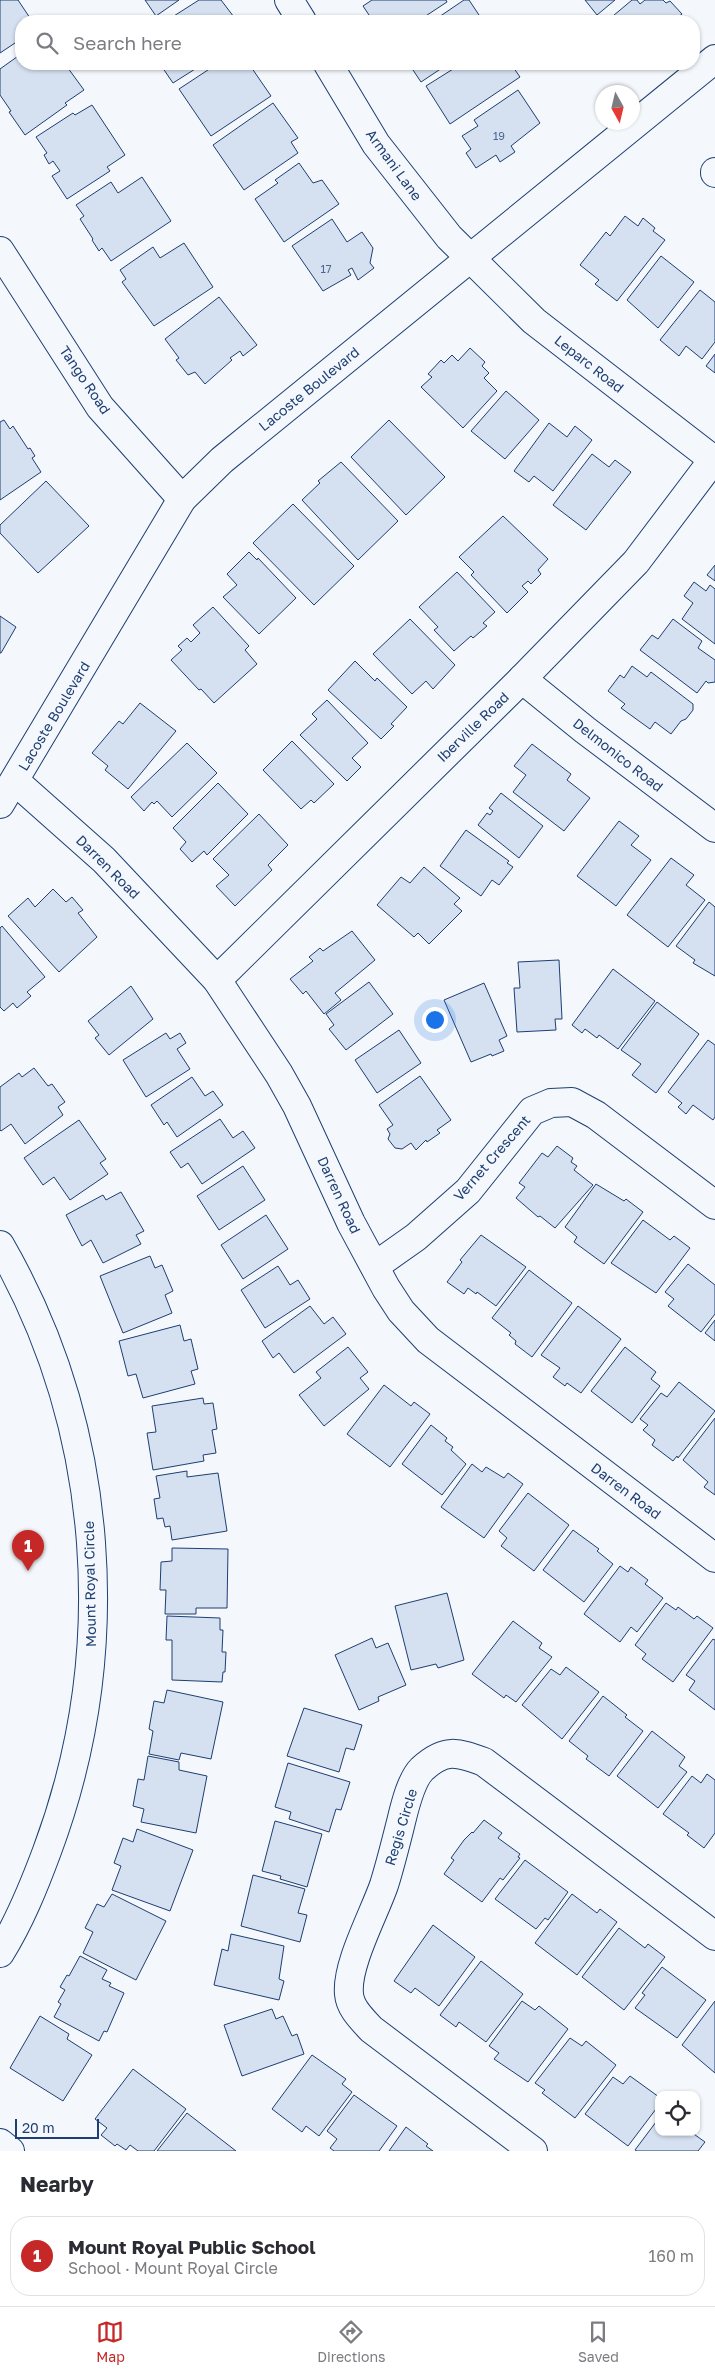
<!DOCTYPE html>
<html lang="en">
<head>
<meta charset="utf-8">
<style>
  :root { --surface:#fff; --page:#f2f2f3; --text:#2b2b33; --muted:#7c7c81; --line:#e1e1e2; --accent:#c62828 }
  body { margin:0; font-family:"Golos Text",sans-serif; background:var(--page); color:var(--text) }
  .controls { position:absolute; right:15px; bottom:15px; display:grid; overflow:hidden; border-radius:10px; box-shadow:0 1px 4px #0004 }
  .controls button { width:45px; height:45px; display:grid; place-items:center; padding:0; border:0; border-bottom:1px solid var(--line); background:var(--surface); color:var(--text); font:25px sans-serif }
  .compass { position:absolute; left:595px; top:85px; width:45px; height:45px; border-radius:50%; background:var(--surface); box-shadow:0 1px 4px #0004; rotate:172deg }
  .scale { position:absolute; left:15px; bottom:12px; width:84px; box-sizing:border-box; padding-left:5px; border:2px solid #1d3f73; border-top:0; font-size:14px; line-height:18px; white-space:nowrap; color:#1d3f73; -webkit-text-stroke:4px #f4f7fb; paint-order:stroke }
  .you { position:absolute; left:434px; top:1019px; width:18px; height:18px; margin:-12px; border:4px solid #fff; border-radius:50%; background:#1a73e8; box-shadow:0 0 0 8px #1a73e833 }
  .badge { display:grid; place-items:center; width:32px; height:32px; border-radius:50%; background:var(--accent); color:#fff; font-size:16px; font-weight:700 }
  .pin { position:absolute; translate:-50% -41px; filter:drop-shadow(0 1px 2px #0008) }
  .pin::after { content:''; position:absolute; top:26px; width:18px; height:15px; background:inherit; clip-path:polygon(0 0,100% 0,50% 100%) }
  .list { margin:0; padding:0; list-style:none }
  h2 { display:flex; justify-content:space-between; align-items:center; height:65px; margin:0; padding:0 20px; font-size:21px }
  h2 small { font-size:16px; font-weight:400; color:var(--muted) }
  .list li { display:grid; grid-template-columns:32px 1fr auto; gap:15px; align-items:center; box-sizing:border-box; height:80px; margin:0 10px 10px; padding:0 10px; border:1px solid var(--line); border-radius:20px }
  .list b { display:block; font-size:19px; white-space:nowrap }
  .list p { margin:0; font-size:16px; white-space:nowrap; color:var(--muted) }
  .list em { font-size:16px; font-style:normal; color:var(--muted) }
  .icon { flex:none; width:28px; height:28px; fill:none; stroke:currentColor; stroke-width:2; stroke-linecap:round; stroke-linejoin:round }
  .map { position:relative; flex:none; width:715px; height:2151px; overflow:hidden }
  .search { position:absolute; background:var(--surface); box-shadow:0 1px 4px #0004; left:15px; right:15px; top:15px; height:55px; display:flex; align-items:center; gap:12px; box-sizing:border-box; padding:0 18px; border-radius:20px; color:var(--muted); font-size:19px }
  .sheet { height:155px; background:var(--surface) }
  nav { display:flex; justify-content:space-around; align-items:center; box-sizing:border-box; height:70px; border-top:1px solid var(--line); background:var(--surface); font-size:14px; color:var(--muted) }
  nav a { display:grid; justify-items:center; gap:2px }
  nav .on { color:var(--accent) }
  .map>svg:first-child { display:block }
  .building { fill:#d5e0f0; stroke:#1d3f73 }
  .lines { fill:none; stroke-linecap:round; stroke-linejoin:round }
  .minor-casing { stroke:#1d3f73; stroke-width:30 }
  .minor { stroke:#f4f7fb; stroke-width:28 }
  .labels { text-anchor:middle; stroke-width:4; stroke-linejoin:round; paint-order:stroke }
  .number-label { font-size:11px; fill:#4b6792 }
  .street-label { font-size:14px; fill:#1d3f73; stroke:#f4f7fb }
</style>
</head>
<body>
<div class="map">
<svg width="715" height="2151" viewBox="0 0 715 2151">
  <rect width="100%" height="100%" fill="#f4f7fb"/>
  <!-- building -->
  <g class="building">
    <polygon points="0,0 18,0 32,21 21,21 21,39 0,53"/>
    <polygon points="145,0 179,0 156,16"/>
    <polygon points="199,0 221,0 237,21 166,21"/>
    <polygon points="372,0 446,0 447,2 418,21 373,21 363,6"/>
    <polygon points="464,0 469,0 483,21 433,21"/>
    <polygon points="585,0 615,0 597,15"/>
    <polygon points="632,0 637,0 640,4 645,0 663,0 666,3 670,1 682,14 673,21 607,21"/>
    <polygon points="21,54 21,64 65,64 84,90 65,103 67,105 25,135 9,112 11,111 0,95 0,69"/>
    <polygon points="160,64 203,64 173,83"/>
    <polygon points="217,64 249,64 271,96 211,136 179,89"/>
    <polygon points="409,64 448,64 421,82"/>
    <polygon points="461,64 511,64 520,77 450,124 426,86"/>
    <polygon points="518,90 540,123 511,146 515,152 500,162 496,155 476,168 466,153 471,149 462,136 478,126 474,120"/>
    <polygon points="273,103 298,138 291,142 298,153 244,190 213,145"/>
    <polygon points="92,105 125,155 107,167 110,171 67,199 52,176 60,171 53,161 49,164 44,155 47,153 36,137 73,113 75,115"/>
    <polygon points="299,163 313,183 322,180 339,204 284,242 255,199 278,183 275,180"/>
    <polygon points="142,177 171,221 111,261 102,248 99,251 92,240 93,239 80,219 84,216 76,205 111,182 118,193"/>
    <polygon points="625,216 638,226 643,218 655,228 653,231 665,240 617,301 595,284 599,280 580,265 606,232 610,236"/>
    <polygon points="332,219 347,242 362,232 373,248 370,263 374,268 358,280 352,268 348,270 351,275 323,291 292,246"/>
    <polygon points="184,243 213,287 154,326 122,282 126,279 120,270 153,247 160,258"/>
    <polygon points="661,256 694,282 658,328 627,300"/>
    <polygon points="700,290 715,302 715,342 702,359 686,346 679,356 660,340"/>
    <polygon points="219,297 257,345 243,356 240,351 230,358 232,360 205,384 195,372 188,375 176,360 179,358 165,339"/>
    <polygon points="470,348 485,362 482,366 489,373 484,378 497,391 463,428 421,387 432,377 428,374 441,360 444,363 452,355 458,361"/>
    <polygon points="715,354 715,373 706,366"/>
    <polygon points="506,391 539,420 505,459 471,431"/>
    <polygon points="4,420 10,429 13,426 28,449 30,448 35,456 32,458 41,472 0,500 0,422"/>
    <polygon points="389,420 445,477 406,515 351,457"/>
    <polygon points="549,423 567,437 575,426 592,440 553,491 534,476 529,482 514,471"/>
    <polygon points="592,454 609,467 615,460 631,472 586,530 553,505"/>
    <polygon points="341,462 398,521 358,560 302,500 320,483 318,481"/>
    <polygon points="46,481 89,526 38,573 0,533 0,525"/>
    <polygon points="293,504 354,566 314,605 253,543"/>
    <polygon points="503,516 548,559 538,570 541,574 531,584 528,581 522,586 528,592 507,613 471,575 474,572 459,557"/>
    <polygon points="249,552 257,560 258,558 296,598 259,634 223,597 237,585 227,574"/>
    <polygon points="715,565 715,581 707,575"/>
    <polygon points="457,572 495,612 483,623 487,626 473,638 471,636 454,651 434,630 438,627 419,607"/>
    <polygon points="694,582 706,591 710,585 715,589 715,644 682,619 693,603 684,596"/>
    <polygon points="213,607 249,646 245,650 257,664 214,703 201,689 199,690 171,660 182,650 178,646 187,638 191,642 200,633 193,625"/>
    <polygon points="0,616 16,627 1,653 0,653"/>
    <polygon points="410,619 455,665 433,689 426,681 412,694 373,654"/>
    <polygon points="673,619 702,641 698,648 715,660 715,682 708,683 706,681 697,693 640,650 652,635 658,639"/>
    <polygon points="355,661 375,681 377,678 407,707 391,724 394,726 381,739 328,690"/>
    <polygon points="632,666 647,677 651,672 693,704 693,710 686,719 681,721 671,734 655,722 650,729 621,708 625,704 608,691 620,675 624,678"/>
    <polygon points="327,700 368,743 352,758 361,767 347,781 300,735 317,719 312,714"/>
    <polygon points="140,703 176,731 128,789 105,770 108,766 92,753 119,721 123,724"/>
    <polygon points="292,741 334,784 314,803 311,800 301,809 263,770"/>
    <polygon points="187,743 217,773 172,817 157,801 154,804 152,802 144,811 131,797"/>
    <polygon points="532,744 571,774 567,780 590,798 564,831 513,792 526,775 514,766"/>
    <polygon points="218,783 248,814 207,855 204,851 192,862 180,849 186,842 173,828"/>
    <polygon points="501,793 543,826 519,858 478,825 487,813 490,815 493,811 489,808"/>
    <polygon points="259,814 288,845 268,865 272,870 235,906 216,886 229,875 213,859"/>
    <polygon points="619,821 639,836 631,845 651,860 616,906 577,876"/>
    <polygon points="466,830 509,861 507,863 513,867 499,885 492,880 481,896 440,866"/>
    <polygon points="671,858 694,875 686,885 705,900 668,947 627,915"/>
    <polygon points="424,867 460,898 454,904 462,911 429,944 418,933 414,937 377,905 401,877 410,883"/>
    <polygon points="53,889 66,902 72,897 83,910 78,913 97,937 59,972 8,916 28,898 35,907"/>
    <polygon points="709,902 715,907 715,976 693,963 695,960 676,946"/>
    <polygon points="2,926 45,977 27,992 31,996 17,1008 13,1003 4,1011 0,1007 0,928"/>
    <polygon points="352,931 375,960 335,993 341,1000 324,1014 306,991 303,994 290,979 313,961 309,957 320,948 323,951"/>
    <polygon points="559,960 562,1019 555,1019 556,1030 517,1032 514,988 520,988 518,962"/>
    <polygon points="613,969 655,1001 618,1049 599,1035 597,1038 585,1029 582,1033 572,1025"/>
    <polygon points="369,982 393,1014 346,1050 329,1029 334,1025 326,1014"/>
    <polygon points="484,983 507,1036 499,1040 504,1051 492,1056 491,1054 471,1062 444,1000"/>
    <polygon points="131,986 153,1019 109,1055 95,1038 99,1035 88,1021"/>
    <polygon points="657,1002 699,1034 656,1093 632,1075 641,1064 621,1050"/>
    <polygon points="399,1030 421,1063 377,1093 355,1060"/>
    <polygon points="166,1033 170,1039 180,1033 186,1043 177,1049 190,1069 146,1097 123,1060"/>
    <polygon points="708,1040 715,1045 715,1117 713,1120 693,1105 686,1114 678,1107 682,1103 668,1092"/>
    <polygon points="34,1068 48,1086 52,1084 65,1102 58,1107 63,1115 25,1144 11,1124 1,1131 0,1130 0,1087 19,1073 22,1077"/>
    <polygon points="420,1076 451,1120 437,1130 440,1133 427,1142 426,1140 416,1150 411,1143 402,1149 395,1148 388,1139 390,1134 387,1129 393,1125 379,1105"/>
    <polygon points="192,1077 205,1096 213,1091 223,1105 177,1137 167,1122 164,1125 151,1105"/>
    <polygon points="220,1119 233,1138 243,1131 255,1148 202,1184 188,1163 181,1168 170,1152"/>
    <polygon points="79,1120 106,1159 100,1163 108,1174 70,1200 54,1177 43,1185 24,1158"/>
    <polygon points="557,1146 573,1158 571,1162 577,1166 574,1170 593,1185 555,1228 540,1216 538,1217 516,1198 525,1187 519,1183 542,1153 548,1157"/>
    <polygon points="243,1166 265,1200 219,1230 197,1196"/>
    <polygon points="596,1184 624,1201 626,1199 643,1212 604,1264 574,1242 577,1237 565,1227"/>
    <polygon points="121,1192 144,1231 136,1235 141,1244 103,1263 91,1240 82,1246 66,1215 103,1195 106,1200"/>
    <polygon points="266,1215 288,1249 243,1279 221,1245"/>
    <polygon points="643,1220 670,1240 674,1236 690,1248 656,1293 611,1263"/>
    <polygon points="481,1235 526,1267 496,1306 477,1292 476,1294 468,1288 464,1294 447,1282 462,1262 460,1260"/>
    <polygon points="150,1256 155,1268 162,1265 173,1291 165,1295 172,1313 123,1333 100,1276"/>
    <polygon points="688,1264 715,1285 715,1314 701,1332 668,1306 674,1299 665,1292"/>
    <polygon points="278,1266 290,1285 298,1280 310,1299 265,1328 241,1290"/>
    <polygon points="529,1270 572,1303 532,1357 515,1344 516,1341 509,1335 511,1333 492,1318"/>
    <polygon points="310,1306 324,1324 333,1317 346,1334 294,1373 279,1353 273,1358 262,1341"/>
    <polygon points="578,1306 621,1339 581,1393 567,1383 565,1386 553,1377 560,1368 541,1355"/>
    <polygon points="715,1320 715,1341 705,1333"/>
    <polygon points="180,1325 184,1341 191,1339 198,1369 191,1371 195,1384 143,1398 136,1374 128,1376 119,1341"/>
    <polygon points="348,1347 368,1372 360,1378 369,1389 324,1426 299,1395 321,1378 316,1372"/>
    <polygon points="625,1347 656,1372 651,1379 660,1386 632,1423 591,1391"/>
    <polygon points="679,1382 715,1411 678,1458 677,1456 673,1461 652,1445 655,1440 643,1430 648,1425 640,1419 661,1393 667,1397"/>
    <polygon points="384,1385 411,1406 414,1402 430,1414 390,1467 347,1434"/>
    <polygon points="203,1398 204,1404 213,1403 217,1429 212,1430 216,1453 203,1455 204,1461 153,1470 147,1433 156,1432 152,1406"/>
    <polygon points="715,1418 715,1495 704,1487 708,1482 683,1460"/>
    <polygon points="431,1425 447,1438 445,1441 453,1447 451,1450 466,1464 442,1495 402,1464"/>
    <polygon points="472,1464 482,1472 486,1467 504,1478 508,1473 523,1484 484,1538 441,1507"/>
    <polygon points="187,1471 187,1477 218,1473 227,1531 172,1540 170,1526 165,1527 163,1518 157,1519 154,1499 160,1498 156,1476"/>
    <polygon points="528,1493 569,1525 534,1571 501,1546 507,1538 499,1531"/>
    <polygon points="573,1530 599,1549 597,1551 613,1564 584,1602 543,1570"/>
    <polygon points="172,1548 228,1549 227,1608 196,1608 196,1614 165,1614 166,1590 160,1590 161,1562 172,1561"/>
    <polygon points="620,1566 628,1572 631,1567 648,1580 645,1584 663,1598 637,1632 631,1627 620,1642 584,1614"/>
    <polygon points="447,1593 464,1660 438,1668 436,1664 411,1670 395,1606"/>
    <polygon points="666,1603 676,1610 678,1607 694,1619 697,1616 713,1628 673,1682 642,1659 646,1654 635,1645"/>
    <polygon points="167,1616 220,1618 220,1630 223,1630 222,1652 226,1652 225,1672 223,1672 222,1682 172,1680 172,1640 166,1640"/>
    <polygon points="513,1621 542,1643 539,1648 552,1657 516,1702 506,1695 504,1698 472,1674"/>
    <polygon points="372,1638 376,1648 388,1643 406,1685 378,1697 379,1701 359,1710 335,1655"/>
    <polygon points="713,1639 715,1640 715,1710 689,1690 695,1681 686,1675"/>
    <polygon points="566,1667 599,1692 562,1739 522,1705 551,1669 560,1675"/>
    <polygon points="167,1690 223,1702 211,1759 181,1753 179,1760 149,1754 153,1731 149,1729 154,1701 164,1703"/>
    <polygon points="603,1696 627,1715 625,1717 643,1731 609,1776 586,1759 588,1756 569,1741"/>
    <polygon points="304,1708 362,1725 354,1750 346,1748 339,1772 287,1756"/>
    <polygon points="652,1731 685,1757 679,1766 687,1772 658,1808 617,1776"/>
    <polygon points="148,1756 179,1762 179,1770 207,1776 196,1833 141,1822 144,1809 133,1806 138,1779 144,1780"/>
    <polygon points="288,1763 350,1782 341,1810 336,1809 329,1832 289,1819 291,1812 275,1807"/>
    <polygon points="707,1774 715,1780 715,1833 704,1848 687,1835 689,1833 663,1814 692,1776 701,1783"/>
    <polygon points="484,1820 502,1833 498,1838 520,1854 518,1857 520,1858 503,1880 500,1878 482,1902 444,1874 454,1860 451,1858 464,1840 472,1832 473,1833"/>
    <polygon points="275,1821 322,1834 307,1887 280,1879 281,1876 262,1871"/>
    <polygon points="137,1829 193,1850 170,1911 112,1890 121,1866 114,1863 123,1838 133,1842"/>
    <polygon points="525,1860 568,1892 548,1920 545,1918 536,1929 495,1899"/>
    <polygon points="253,1875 305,1889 298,1913 307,1915 300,1942 241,1926"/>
    <polygon points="112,1894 166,1921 136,1980 83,1953 93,1932 85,1928 97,1904 104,1907"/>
    <polygon points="572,1894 597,1913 600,1909 617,1922 577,1975 535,1943"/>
    <polygon points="433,1925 475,1957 439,2006 415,1988 411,1993 394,1981"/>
    <polygon points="619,1928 645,1948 648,1944 665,1957 624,2010 582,1977"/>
    <polygon points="231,1934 284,1946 279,1979 284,1981 279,2000 214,1985 222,1949 228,1951"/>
    <polygon points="80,1956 107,1970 102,1979 111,1983 109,1986 124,1993 107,2032 104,2031 99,2041 54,2017 61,2004 58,2002 65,1990 60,1987 67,1975 69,1976"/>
    <polygon points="481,1961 523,1994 486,2042 459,2022 456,2027 440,2015"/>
    <polygon points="662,1967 706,2000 677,2038 635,2008 645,1995 642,1993"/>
    <polygon points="522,2001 535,2010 539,2006 568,2029 528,2082 494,2059 499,2053 489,2046"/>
    <polygon points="715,2001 715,2073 682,2045"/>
    <polygon points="272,2009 276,2019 283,2016 292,2036 297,2034 304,2054 242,2076 224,2025"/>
    <polygon points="40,2016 69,2034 67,2039 92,2055 63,2101 10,2068"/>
    <polygon points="570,2038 582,2046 586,2041 616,2065 575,2118 542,2093 545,2090 535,2083"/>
    <polygon points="312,2055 346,2079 342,2084 352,2092 319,2136 306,2126 302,2132 272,2109"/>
    <polygon points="133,2069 186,2109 154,2151 138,2151 130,2145 126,2150 117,2144 115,2146 101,2135 107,2128 95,2119"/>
    <polygon points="630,2076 659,2097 659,2105 628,2146 585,2114 613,2077 623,2084"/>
    <polygon points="354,2095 397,2126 379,2151 334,2151 330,2148 337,2139 327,2131"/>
    <polygon points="187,2113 236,2151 157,2151"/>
    <polygon points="659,2118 659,2132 691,2132 705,2142 698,2151 637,2151 635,2150"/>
    <polygon points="406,2127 428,2144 426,2146 433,2151 389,2151"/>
  </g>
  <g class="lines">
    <defs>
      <g id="minor">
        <polyline points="289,0 302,21"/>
        <polyline points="328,64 376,144 449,237 534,321 715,461"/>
        <polyline points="715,172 715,173"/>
        <polyline points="0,251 100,407 182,499"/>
        <polyline points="522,679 585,730 715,828"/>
        <polyline points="15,781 104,860 217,980 279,1074 297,1106 351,1223 386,1288 401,1311 428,1340 715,1558"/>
        <polyline points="0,804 182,499 222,460 715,59"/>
        <polyline points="217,980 522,679 636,562 713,460"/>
        <path d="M 0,1245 C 106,1429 121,1653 47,1851 C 34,1886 20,1921 0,1953"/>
        <polyline points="375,1266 416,1237 468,1191 532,1111 551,1103 572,1102 596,1115 715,1205"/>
        <polyline points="0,2143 10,2151"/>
        <path d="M 533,2151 L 371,2029 C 362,2019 350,2008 349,1994 C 346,1965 374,1914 384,1885 C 390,1866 395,1846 400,1826 C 404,1810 410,1781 422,1769 C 445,1748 457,1752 484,1762 L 715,1936"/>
      </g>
    </defs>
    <!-- minor casing -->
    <use href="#minor" class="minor-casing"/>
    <!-- minor -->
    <use href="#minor" class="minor"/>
  </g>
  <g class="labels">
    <!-- number labels -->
    <g class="number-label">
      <text x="499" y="140">19</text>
      <text x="326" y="273">17</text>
    </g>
    <!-- street labels -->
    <g class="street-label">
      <text transform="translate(394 165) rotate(54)" y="5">Armani Lane</text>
      <text transform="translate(589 364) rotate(38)" y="5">Leparc Road</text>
      <text transform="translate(85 380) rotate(56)" y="5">Tango Road</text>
      <text transform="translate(309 389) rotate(-39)" y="5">Lacoste Boulevard</text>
      <text transform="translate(54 716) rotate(-59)" y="5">Lacoste Boulevard</text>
      <text transform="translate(473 727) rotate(-44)" y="5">Iberville Road</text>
      <text transform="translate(618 755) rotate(38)" y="5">Delmonico Road</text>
      <text transform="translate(108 867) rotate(45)" y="5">Darren Road</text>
      <text transform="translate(492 1158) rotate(-49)" y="5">Vernet Crescent</text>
      <text transform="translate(339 1195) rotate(65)" y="5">Darren Road</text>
      <text transform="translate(626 1491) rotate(37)" y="5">Darren Road</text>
      <text transform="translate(90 1584) rotate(-91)" y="5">Mount Royal Circle</text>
      <text transform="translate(401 1827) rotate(-73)" y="5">Regis Circle</text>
    </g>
  </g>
</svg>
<div class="controls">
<button><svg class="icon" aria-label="locate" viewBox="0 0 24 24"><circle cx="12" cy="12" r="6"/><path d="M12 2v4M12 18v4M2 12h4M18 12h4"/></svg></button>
</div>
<svg class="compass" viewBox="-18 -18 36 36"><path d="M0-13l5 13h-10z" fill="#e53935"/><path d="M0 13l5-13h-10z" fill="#7c7c81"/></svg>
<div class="scale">20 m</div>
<div class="you"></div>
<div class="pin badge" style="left:28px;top:1571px">1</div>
<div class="search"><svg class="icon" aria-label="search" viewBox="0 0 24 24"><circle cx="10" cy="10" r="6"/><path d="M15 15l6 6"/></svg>Search here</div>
</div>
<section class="sheet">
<h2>Nearby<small></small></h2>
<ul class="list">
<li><span class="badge">1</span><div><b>Mount Royal Public School</b><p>School · Mount Royal Circle</p></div><em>160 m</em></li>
</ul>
</section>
<nav>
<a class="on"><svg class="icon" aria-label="map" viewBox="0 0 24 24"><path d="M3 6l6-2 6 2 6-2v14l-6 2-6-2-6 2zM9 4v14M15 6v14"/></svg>Map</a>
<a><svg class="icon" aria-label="directions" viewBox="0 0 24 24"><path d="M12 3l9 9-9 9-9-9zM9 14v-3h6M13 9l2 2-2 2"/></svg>Directions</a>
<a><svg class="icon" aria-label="saved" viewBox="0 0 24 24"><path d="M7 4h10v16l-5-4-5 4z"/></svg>Saved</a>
</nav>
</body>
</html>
